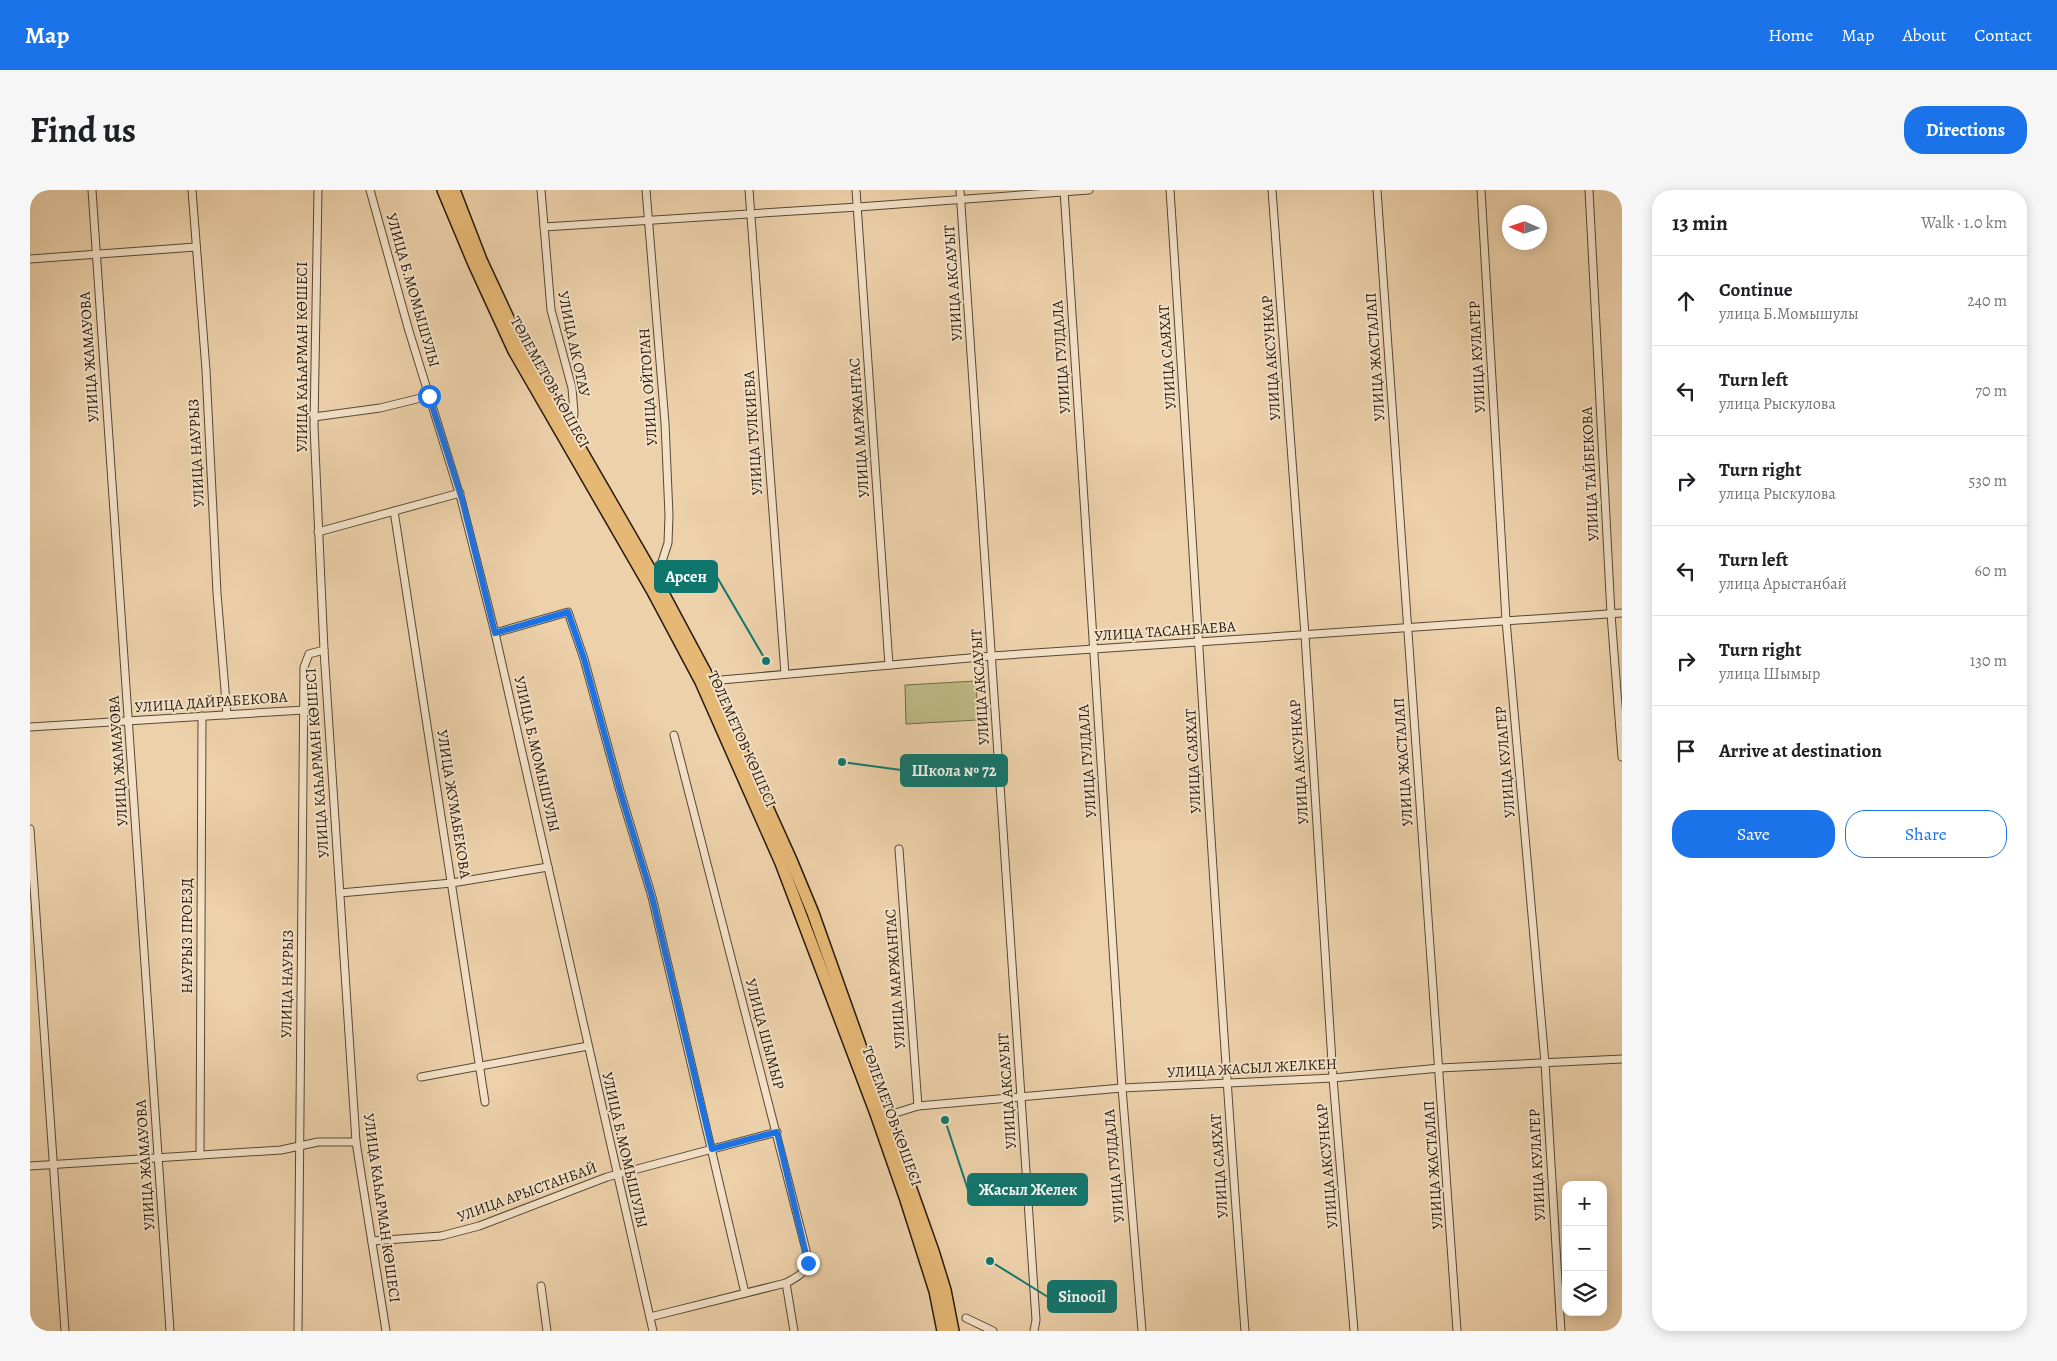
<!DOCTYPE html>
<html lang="en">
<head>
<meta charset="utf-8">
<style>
  :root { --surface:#fff; --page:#f6f6f6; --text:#202124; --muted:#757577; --line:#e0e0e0; --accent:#1a73e8 }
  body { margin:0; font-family:Alegreya,serif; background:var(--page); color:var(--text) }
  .controls { position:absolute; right:15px; bottom:15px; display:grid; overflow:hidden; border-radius:10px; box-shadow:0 2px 12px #0003 }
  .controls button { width:45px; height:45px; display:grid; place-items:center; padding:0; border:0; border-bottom:1px solid var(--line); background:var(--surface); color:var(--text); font:25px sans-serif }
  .compass { position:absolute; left:1472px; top:15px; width:45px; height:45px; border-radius:50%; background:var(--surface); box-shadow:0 2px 12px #0003; rotate:273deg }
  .stop { position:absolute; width:15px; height:15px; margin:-11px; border:4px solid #1a73e8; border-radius:50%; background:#fff }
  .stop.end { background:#1a73e8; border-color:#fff; box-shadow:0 1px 5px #0008 }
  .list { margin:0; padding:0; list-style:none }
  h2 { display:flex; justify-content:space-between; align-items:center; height:65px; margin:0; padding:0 20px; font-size:21px }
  h2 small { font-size:16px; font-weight:400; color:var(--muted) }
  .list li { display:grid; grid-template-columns:32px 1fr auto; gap:15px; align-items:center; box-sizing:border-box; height:90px; padding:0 20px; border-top:1px solid var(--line) }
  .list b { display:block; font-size:19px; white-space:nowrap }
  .list p { margin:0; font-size:16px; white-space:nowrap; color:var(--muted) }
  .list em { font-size:16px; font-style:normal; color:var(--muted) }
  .actions { display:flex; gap:10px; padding:15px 20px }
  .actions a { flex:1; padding:11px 0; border:1px solid var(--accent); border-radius:20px; text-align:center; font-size:18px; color:var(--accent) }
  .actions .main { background:var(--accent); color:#fff }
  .icon { flex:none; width:28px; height:28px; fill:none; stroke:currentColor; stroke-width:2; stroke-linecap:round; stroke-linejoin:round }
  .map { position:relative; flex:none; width:1592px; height:1141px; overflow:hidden; border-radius:20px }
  header { display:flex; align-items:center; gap:30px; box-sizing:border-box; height:70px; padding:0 25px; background:var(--accent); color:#fff }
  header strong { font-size:24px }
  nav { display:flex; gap:28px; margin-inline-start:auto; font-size:18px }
  .intro { display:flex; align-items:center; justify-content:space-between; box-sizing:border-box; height:120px; padding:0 30px }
  h1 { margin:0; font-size:35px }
  .button { padding:12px 22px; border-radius:20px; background:var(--accent); color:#fff; font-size:18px; font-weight:700 }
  main { display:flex; gap:30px; padding:0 30px }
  aside { flex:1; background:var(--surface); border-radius:20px; box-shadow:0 2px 12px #0003 }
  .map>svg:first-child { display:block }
  .green { fill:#bdba85; stroke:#716a48 }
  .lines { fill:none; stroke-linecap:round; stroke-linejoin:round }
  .minor-casing { stroke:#574833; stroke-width:9 }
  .primary-casing { stroke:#251a0b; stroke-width:14 }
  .minor { stroke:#f3e1c8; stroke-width:7 }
  .primary { stroke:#e6b875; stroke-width:11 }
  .route { stroke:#1a73e8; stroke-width:6 }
  .labels { text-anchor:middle; stroke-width:4; stroke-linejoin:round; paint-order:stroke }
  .street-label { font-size:15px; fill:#251a0b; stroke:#f3e1c8 }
  .leader { fill:none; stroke:#0f766e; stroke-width:2 }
  .callout-dot { fill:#0f766e; stroke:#f3e1c8; stroke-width:2 }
  .callout { fill:#0f766e; stroke:#0f766e; stroke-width:2 }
  .callout-label { font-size:16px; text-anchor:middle; font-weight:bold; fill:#fff }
</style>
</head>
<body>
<header>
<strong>Map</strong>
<nav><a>Home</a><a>Map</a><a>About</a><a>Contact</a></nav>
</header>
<div class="intro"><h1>Find us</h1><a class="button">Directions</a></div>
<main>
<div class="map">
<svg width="1592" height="1141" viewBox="0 0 1592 1141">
  <rect width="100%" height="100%" fill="#edd1aa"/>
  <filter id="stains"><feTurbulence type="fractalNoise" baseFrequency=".004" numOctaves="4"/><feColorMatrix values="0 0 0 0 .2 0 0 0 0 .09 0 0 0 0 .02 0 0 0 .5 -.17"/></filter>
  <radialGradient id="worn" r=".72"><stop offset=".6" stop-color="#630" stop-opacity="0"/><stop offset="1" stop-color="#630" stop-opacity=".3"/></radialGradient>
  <!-- green -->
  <polygon class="green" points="946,491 948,530 876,534 875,495"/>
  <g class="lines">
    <defs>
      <g id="minor">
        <polyline points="62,0 140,1141"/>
        <polyline points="162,0 176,180 187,403 197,525"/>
        <polyline points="288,0 284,236 294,460 326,952 356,1141"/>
        <polyline points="340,0 379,141 431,309 465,443 623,1141"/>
        <polyline points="511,0 521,120 542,198 544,223 542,244"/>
        <polyline points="616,0 635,233 639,325 638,353 626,390"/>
        <polyline points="719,0 755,484"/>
        <polyline points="826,0 859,475"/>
        <polyline points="930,0 1006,1130 1004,1141"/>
        <polyline points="1034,0 1092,898 1112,1141"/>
        <path d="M 1140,0 C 1165,380 1186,761 1215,1141"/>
        <polyline points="1242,0 1275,445 1303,888 1324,1141"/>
        <polyline points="1347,0 1427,1141"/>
        <polyline points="1451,0 1476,430 1515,873 1531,1141"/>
        <polyline points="1559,0 1581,424 1592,567"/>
        <polyline points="514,37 828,17 1059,0"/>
        <polyline points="0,69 166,57"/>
        <polyline points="284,227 350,218 399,206"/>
        <polyline points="364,321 455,912"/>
        <polyline points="288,342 430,303"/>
        <polyline points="465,443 538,422 554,469 590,601 622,707 715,1103"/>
        <polyline points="680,491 962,466 1592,423"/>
        <polyline points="0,537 274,520"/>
        <path d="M 644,545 L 776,1060 C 779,1081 773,1084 756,1093 L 764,1141"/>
        <polyline points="0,639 35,1141"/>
        <polyline points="869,659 888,916"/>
        <polyline points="310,703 422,693 518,677"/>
        <polyline points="391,887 558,856"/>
        <polyline points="856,926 888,916 1092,898 1303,888 1410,878 1592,869"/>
        <polyline points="170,965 172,526"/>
        <polyline points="0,976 251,960 288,952 326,952"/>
        <polyline points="342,1051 411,1046 449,1036 577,987 747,942"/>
        <polyline points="511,1096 517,1141"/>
        <polyline points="620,1127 756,1093"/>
        <polyline points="936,1128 963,1141"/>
        <polyline points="268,1141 274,477 279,464 294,460"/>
      </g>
      <g id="primary">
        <polyline points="413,0 444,74 484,161 622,400 671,492 751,673 845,921 876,1010 905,1101 913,1141"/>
        <polyline points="424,0 451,70 492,158 626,390 680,491 761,670 783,723 903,1061 915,1100 923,1141"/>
      </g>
    </defs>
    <!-- minor casing -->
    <use href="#minor" class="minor-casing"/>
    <!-- primary casing -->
    <use href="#primary" class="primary-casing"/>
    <!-- minor -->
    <use href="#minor" class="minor"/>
    <!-- primary -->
    <use href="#primary" class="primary"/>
  </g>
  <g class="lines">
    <!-- route -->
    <polyline class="route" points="399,206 432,309 465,443 538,422 554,469 590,601 622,707 682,959 747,942 778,1073"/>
  </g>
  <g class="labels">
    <!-- street labels -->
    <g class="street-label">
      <text transform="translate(923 93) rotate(-94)" y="5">УЛИЦА АКСАУЫТ</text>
      <text transform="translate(383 100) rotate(74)" y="5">УЛИЦА Б.МОМЫШУЛЫ</text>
      <text transform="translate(544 154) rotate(78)" y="5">УЛИЦА АК ОТАУ</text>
      <text transform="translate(59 167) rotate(-94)" y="5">УЛИЦА ЖАМАУОВА</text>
      <text transform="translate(272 167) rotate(-90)" y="5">УЛИЦА КАҺАРМАН КӨШЕСІ</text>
      <text transform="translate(1031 167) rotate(-94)" y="5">УЛИЦА ГУЛДАЛА</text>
      <text transform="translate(1137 167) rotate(-94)" y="5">УЛИЦА САЯХАТ</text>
      <text transform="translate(1345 167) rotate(-94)" y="5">УЛИЦА ЖАСТАЛАП</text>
      <text transform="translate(1447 167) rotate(-93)" y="5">УЛИЦА КУЛАГЕР</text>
      <text transform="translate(1241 168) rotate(-94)" y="5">УЛИЦА АКСУНКАР</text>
      <text transform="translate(520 192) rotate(61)" y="5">ТӨЛЕМЕТОВ КӨШЕСІ</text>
      <text transform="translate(618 197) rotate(-94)" y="5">УЛИЦА ОЙТОГАН</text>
      <text transform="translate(829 238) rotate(-94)" y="5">УЛИЦА МАРЖАНТАС</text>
      <text transform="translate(723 243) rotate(-94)" y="5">УЛИЦА ТУЛКИЕВА</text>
      <text transform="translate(166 263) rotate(-93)" y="5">УЛИЦА НАУРЫЗ</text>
      <text transform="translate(1560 284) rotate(-93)" y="5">УЛИЦА ТАЙБЕКОВА</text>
      <text transform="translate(1135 441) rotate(-4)" y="5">УЛИЦА ТАСАНБАЕВА</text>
      <text transform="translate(950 497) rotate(-94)" y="5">УЛИЦА АКСАУЫТ</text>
      <text transform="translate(181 512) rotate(-4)" y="5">УЛИЦА ДАЙРАБЕКОВА</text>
      <text transform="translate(712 549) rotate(66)" y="5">ТӨЛЕМЕТОВ КӨШЕСІ</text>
      <text transform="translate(507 564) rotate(77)" y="5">УЛИЦА Б.МОМЫШУЛЫ</text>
      <text transform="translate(88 571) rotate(-94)" y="5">УЛИЦА ЖАМАУОВА</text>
      <text transform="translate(1057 571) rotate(-94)" y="5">УЛИЦА ГУЛДАЛА</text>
      <text transform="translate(1163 571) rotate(-93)" y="5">УЛИЦА САЯХАТ</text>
      <text transform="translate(1269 572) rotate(-94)" y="5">УЛИЦА АКСУНКАР</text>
      <text transform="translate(1373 572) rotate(-94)" y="5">УЛИЦА ЖАСТАЛАП</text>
      <text transform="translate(1475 572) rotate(-95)" y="5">УЛИЦА КУЛАГЕР</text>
      <text transform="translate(287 573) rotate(-94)" y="5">УЛИЦА КАҺАРМАН КӨШЕСІ</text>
      <text transform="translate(424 614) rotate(81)" y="5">УЛИЦА ЖУМАБЕКОВА</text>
      <text transform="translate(157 746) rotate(-90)" y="5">НАУРЫЗ ПРОЕЗД</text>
      <text transform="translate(865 789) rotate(-94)" y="5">УЛИЦА МАРЖАНТАС</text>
      <text transform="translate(257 794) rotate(-89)" y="5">УЛИЦА НАУРЫЗ</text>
      <text transform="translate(735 844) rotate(75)" y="5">УЛИЦА ШЫМЫР</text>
      <text transform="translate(1222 878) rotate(-3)" y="5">УЛИЦА ЖАСЫЛ ЖЕЛКЕН</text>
      <text transform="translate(977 901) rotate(-94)" y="5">УЛИЦА АКСАУЫТ</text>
      <text transform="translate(862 926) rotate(70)" y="5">ТӨЛЕМЕТОВ КӨШЕСІ</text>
      <text transform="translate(595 960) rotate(77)" y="5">УЛИЦА Б.МОМЫШУЛЫ</text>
      <text transform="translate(115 975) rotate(-94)" y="5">УЛИЦА ЖАМАУОВА</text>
      <text transform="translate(1403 975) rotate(-94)" y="5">УЛИЦА ЖАСТАЛАП</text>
      <text transform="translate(1507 975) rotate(-93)" y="5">УЛИЦА КУЛАГЕР</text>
      <text transform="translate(1084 976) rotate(-95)" y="5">УЛИЦА ГУЛДАЛА</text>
      <text transform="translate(1189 976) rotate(-94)" y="5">УЛИЦА САЯХАТ</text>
      <text transform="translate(1297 976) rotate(-95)" y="5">УЛИЦА АКСУНКАР</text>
      <text transform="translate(497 1002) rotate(-20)" y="5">УЛИЦА АРЫСТАНБАЙ</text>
      <text transform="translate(352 1018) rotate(82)" y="5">УЛИЦА КАҺАРМАН КӨШЕСІ</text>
    </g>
  </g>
  <!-- callouts -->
  <path class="leader" d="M736 471L687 387M812 572L871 580M915 930L938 1000M960 1071L1018 1107"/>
  <g class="callout-dot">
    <circle cx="736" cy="471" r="5"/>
    <circle cx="812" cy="572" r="5"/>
    <circle cx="915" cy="930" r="5"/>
    <circle cx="960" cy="1071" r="5"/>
  </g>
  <g class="callout">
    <rect x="625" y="371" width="62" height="31" rx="5"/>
    <rect x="871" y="565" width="106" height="31" rx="5"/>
    <rect x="938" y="984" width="119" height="31" rx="5"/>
    <rect x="1018" y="1091" width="68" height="31" rx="5"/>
  </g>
  <g class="callout-label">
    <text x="656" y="392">Арсен</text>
    <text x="924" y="586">Школа № 72</text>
    <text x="998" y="1005">Жасыл Желек</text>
    <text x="1052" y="1112">Sinooil</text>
  </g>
  <rect width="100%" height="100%" filter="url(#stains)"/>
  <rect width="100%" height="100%" fill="url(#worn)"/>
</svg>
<div class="controls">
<button>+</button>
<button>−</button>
<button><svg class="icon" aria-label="layers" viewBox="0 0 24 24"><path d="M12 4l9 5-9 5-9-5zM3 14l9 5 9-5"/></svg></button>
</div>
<svg class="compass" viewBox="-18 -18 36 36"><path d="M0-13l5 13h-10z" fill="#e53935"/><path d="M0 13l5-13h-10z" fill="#757577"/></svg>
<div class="stop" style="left:399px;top:206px"></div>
<div class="stop end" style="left:778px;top:1073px"></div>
</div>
<aside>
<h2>13 min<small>Walk · 1.0 km</small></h2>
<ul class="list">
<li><svg class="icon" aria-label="ahead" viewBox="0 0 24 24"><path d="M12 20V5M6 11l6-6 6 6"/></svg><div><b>Continue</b><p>улица Б.Момышулы</p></div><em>240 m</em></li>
<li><svg class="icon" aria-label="left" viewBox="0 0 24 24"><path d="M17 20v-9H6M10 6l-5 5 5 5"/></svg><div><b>Turn left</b><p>улица Рыскулова</p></div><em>70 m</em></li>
<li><svg class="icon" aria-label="right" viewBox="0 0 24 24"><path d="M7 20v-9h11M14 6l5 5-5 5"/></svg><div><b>Turn right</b><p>улица Рыскулова</p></div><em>530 m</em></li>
<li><svg class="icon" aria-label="left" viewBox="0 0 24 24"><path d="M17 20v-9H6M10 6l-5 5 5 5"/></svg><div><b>Turn left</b><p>улица Арыстанбай</p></div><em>60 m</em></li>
<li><svg class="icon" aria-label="right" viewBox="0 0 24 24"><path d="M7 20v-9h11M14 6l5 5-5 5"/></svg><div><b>Turn right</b><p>улица Шымыр</p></div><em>130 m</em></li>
<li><svg class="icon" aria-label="arrive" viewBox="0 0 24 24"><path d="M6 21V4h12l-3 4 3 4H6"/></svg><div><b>Arrive at destination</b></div></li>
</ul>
<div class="actions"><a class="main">Save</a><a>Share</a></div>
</aside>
</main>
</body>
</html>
